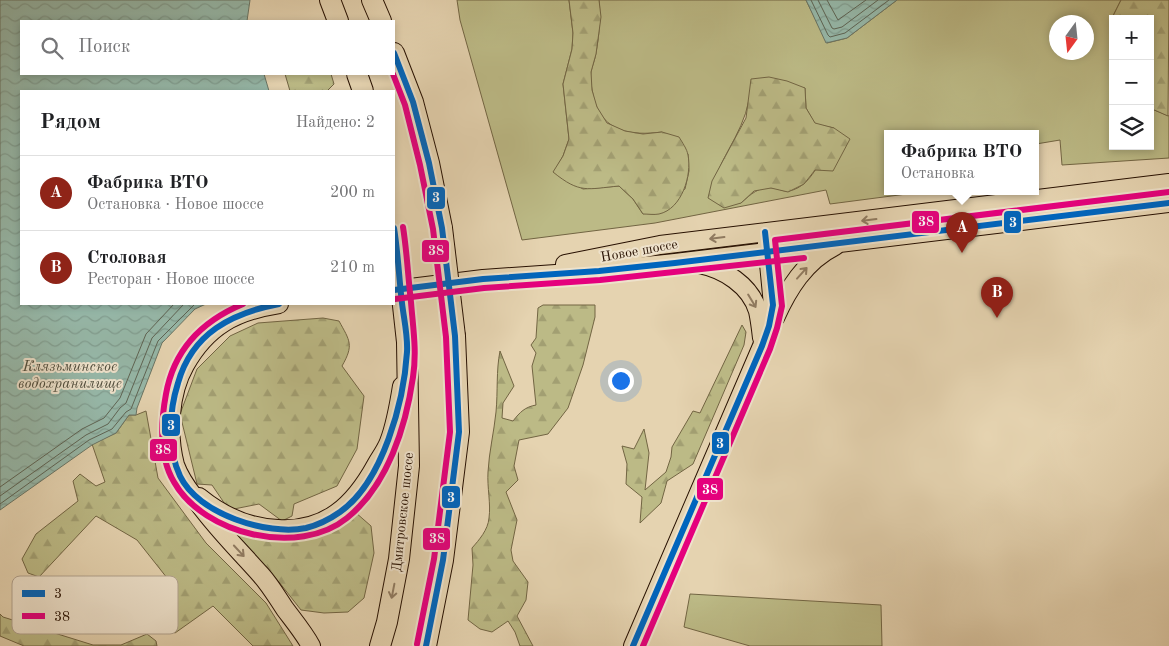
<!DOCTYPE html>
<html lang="ru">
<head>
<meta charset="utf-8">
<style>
  :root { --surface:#fff; --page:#f6f6f6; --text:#202124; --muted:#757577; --line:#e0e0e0; --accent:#8f2418 }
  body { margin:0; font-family:"Old Standard TT",serif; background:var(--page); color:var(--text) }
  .controls { position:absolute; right:15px; top:15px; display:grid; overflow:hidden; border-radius:0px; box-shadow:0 2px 8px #0003 }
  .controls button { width:45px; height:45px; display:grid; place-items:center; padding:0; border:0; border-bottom:1px solid var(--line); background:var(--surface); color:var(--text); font:25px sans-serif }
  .compass { position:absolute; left:1049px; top:15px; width:45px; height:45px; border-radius:50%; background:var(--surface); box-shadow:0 2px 8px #0003; rotate:195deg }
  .you { position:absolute; left:620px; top:380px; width:18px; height:18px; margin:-12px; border:4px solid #fff; border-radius:50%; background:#1a73e8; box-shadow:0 0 0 8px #1a73e833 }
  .badge { display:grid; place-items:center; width:32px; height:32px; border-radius:50%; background:var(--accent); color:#fff; font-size:16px; font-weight:700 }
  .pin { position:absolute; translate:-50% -41px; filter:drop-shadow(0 1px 2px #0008) }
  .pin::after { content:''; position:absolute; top:26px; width:18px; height:15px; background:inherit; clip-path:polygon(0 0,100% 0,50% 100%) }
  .popup { position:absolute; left:884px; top:130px; width:155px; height:65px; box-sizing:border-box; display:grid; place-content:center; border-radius:0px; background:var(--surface); filter:drop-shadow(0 1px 4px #0005); font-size:16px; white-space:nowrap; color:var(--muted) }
  .popup b { font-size:19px; color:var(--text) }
  .popup::after { content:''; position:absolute; left:50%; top:100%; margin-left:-10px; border:10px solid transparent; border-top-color:var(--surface) }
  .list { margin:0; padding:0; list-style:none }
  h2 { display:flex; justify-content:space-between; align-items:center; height:65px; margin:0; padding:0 20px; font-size:21px }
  h2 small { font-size:16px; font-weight:400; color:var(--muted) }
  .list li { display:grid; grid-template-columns:32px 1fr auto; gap:15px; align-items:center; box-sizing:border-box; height:75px; padding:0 20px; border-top:1px solid var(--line) }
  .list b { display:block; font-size:19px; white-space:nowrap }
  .list p { margin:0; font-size:16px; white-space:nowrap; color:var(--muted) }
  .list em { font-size:16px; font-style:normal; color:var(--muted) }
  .icon { flex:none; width:28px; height:28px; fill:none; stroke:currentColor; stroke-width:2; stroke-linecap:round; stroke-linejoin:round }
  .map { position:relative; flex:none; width:1169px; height:646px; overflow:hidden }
  .search { position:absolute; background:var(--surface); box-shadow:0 2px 8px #0003; left:20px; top:20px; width:375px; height:55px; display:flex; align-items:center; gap:12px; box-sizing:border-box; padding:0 18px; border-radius:0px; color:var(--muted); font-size:19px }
  .panel { position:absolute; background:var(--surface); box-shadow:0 2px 8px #0003; left:20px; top:90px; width:375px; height:215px; border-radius:0px }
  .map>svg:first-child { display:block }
  .green { fill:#bcba86; stroke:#726543; fill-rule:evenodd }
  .forest { fill:url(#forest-firs); stroke:#726543 }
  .water { fill:url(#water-waves); stroke:#6a7565 }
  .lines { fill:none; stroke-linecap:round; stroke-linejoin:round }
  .shore { stroke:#5e6454; stroke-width:1 }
  .major-casing { stroke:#271000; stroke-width:20 }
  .highway-casing { stroke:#271000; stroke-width:22 }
  .major { stroke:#e5d3b0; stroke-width:18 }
  .highway { stroke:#e5d3b0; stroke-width:20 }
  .highway-bridge-casing { stroke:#271000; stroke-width:22; stroke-linecap:butt }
  .highway-bridge { stroke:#e5d3b0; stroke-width:20 }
  .bus-1-casing { stroke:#eee2cc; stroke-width:10 }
  .bus-2-casing { stroke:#eee2cc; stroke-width:10 }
  .bus-1 { stroke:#0065bd; stroke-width:6 }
  .bus-2 { stroke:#e5007d; stroke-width:6 }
  .oneway { stroke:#907b61 }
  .labels { text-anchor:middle; stroke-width:4; stroke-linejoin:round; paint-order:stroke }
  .street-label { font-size:14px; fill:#271000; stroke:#eee2cc }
  .water-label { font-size:15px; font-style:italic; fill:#4e4b3b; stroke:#eee2cc }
  .key { fill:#eee2cc; stroke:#b2a38f; stroke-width:1 }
  .key-label { font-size:14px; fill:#271000 }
  .line-badge { stroke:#eee2cc; stroke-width:2 }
  .badge-label { font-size:14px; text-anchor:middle; font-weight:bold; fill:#fff }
</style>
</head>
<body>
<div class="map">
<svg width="1169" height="646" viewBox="0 0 1169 646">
  <defs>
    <pattern id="forest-firs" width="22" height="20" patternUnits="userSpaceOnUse" patternTransform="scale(1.25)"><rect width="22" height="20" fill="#bcba86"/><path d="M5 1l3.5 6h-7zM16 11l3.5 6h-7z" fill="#a29f72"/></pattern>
    <pattern id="water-waves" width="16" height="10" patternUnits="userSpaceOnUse" patternTransform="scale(1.25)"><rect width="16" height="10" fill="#96b8a9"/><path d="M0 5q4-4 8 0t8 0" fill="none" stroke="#819d90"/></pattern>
  </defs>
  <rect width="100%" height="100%" fill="#e5d3b0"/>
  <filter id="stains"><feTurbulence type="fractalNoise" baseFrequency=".004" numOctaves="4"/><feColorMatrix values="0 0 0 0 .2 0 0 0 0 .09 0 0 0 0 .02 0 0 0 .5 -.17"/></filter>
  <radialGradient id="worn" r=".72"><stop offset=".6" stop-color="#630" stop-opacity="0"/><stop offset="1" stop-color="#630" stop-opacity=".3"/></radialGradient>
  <!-- green -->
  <g class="green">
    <path d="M 457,0 L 569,0 L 573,33 L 572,49 L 563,84 L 569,139 L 563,156 L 554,172 L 583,189 L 619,186 L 633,199 L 643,214 L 685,189 L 689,171 L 688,154 L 662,132 C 631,136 603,132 594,99 C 592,90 590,81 591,72 C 592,66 595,60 596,53 C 599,36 601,18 599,0 L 806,0 L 827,43 L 847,38 L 897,0 L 1121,0 L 1113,16 L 1116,19 L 1113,19 L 1113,146 L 1150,146 L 1150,107 L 1152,109 L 1169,116 L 1169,158 L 1062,165 L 1060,140 L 1036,144 L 1036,134 L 888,134 L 888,192 L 922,192 L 830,204 L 826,190 L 655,223 L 522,240 L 460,20 ZM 1056,22 L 1086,22 L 1086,52 L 1056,52 ZM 805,88 L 806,108 L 815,124 L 834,128 C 825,149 815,186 789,191 C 785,192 779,189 774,188 C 759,186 751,194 741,203 L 709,198 C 716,161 742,137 749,100 Z"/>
    <polygon points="690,594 881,605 882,646 750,646 684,627"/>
  </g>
  <!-- forest -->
  <g class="forest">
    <path d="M 569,0 L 599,0 L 601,17 L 596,54 L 591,72 L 592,90 L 597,107 L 607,123 L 625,131 L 643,134 L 662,132 L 679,137 C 682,142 687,149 688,155 C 692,175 682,209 659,214 C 654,215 648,214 643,214 L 633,199 L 619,186 C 587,189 580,194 553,172 L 563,156 L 569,139 L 563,84 L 572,49 L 573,33 Z"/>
    <polygon points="1121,0 1169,0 1168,116 1152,109 1150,107 1150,19 1116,19 1113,16"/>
    <polygon points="285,74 331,74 334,84 327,91 290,91"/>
    <polygon points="769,77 787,81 805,88 806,108 815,123 834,128 850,139 833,171 815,170 804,184 788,192 771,188 754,191 741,203 724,208 708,198 712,181 746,118 751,79"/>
    <path d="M 543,305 L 595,305 L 595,317 L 583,365 L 568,408 L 548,434 L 519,440 L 514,466 L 518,480 L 506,492 L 517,520 L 511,550 L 513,561 L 528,582 L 526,600 L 517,616 L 533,646 L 520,646 L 515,632 L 508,621 L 492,632 L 480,629 L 468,620 L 473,565 L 472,548 C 479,540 488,530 489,518 C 491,504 487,487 488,472 C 489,452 494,432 496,412 C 498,391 496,371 500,351 L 514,386 L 503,403 L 502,418 L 513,421 C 520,412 525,407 536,405 L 532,366 L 536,353 L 531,345 L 536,338 L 538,308 Z"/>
    <path d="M 323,318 L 339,321 C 350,341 354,345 342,366 L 364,396 L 357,449 L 337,486 L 294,504 L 292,516 L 282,521 L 259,504 L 229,510 L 212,485 L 197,484 L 180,414 L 197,369 L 230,336 L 258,323 Z"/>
    <polygon points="742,325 746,332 744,345 693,464 667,481 661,503 640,523 642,497 626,484 627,464 622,446 634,449 644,429 649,453 645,490 666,472 671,457 672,447 693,411 700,413"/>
    <polygon points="146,411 158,478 206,543 266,603 293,646 253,646 213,606 175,633 159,624 175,588 137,540 96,516 39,577 28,573 22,559 36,534 78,501 73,481 80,474 96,486 105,482 92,444 116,433 129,415 136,415"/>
    <polygon points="355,512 371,526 374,553 364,598 348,612 324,613 301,610 279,582 232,532 300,540"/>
    <polygon points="0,614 3,617 93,645 121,645 147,634 156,641 157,646 24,646 0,636"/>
  </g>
  <!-- water -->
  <g class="water">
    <polygon points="0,0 250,0 247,21 21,21 21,74 264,74 269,91 21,91 21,304 206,304 195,309 162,343 137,408 136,415 129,415 116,433 92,445 0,510"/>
    <polygon points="806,0 897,0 847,38 826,43"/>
  </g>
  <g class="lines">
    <!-- shore -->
    <g class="shore">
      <polyline points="811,0 828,35 830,37 845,33 889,0"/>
      <polyline points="818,0 832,28 834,29 842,27 878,0"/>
      <polyline points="827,0 838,20 866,0"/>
      <polyline points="0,487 82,429 104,418 120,398 146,334 174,304"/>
      <polyline points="0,496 86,435 108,424 120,408 126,403 152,338 184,304"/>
      <polyline points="0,504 89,440 112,429 126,412 131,409 158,341 195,304"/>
    </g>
    <defs>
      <g id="major">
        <polyline points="565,264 660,245 1169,183"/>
        <path d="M 699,264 C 724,269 750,285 758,311 C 760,320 761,329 762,338"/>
        <polyline points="394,290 483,279 599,271 675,263 1169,203"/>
        <path d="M 279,304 C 235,311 207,326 185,365 C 169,393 167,434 175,465 C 179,476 187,488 194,497 C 214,526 238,549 261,575 C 270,585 277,597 285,609 C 294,621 304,633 311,646"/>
        <path d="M 775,318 C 788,289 805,261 835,246"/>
        <path d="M 199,497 C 221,515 249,528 278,529 C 326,532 354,505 376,465 C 380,458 386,450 389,442 C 396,424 399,405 402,386"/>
        <polyline points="633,646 762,346 769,326 773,305 767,243"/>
      </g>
      <g id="highway">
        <polyline points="330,0 338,21"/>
        <polyline points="372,0 381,21"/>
        <polyline points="394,53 413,102 429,163 442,228"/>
        <polyline points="357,74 363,91"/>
        <polyline points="380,646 387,622 399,559 409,466 407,342"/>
        <polyline points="426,646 443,560 459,432 455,336"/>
      </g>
    </defs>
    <!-- major casing -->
    <use href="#major" class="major-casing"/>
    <!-- highway casing -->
    <use href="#highway" class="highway-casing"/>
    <!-- major -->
    <use href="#major" class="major"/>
    <!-- highway -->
    <use href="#highway" class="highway"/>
    <defs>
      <g id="highway-bridge">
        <polyline points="442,228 455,336"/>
        <polyline points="395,233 407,342"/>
      </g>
    </defs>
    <!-- highway-bridge casing -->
    <use href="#highway-bridge" class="highway-bridge-casing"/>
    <!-- highway-bridge -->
    <use href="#highway-bridge" class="highway-bridge"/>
    <defs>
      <g id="bus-1">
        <polyline points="394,53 413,102 429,163 442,228 455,336 459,432 443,560 426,646"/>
        <polyline points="394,290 483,279 599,271 675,263 1169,203"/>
        <path d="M 279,304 C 232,313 192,333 178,383 C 169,411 167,448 180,476 C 198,514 267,536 306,528 C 318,525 330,519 340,512 C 383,482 404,401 407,352 C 408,336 404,320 402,303 C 399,278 398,253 394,228"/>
        <polyline points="633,646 762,346 769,326 773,305 765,232"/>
      </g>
      <g id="bus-2">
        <polyline points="393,74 405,105 420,165 433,229 446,337 450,432 434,559 417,644"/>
        <polyline points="395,299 484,288 600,280 804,258"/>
        <path d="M 243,304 C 202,321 174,349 166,394 C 161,421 159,457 174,482 C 204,535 299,557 347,518 C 388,485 406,426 413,377 C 417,351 413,328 411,302 C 408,277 407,252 403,227"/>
        <polyline points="643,646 770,349 777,328 782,306 775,240 1169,192"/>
      </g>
    </defs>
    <!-- bus-1 casing -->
    <use href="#bus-1" class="bus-1-casing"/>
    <!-- bus-2 casing -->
    <use href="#bus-2" class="bus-2-casing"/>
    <!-- bus-1 -->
    <use href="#bus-1" class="bus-1"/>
    <!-- bus-2 -->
    <use href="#bus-2" class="bus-2"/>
  </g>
  <!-- one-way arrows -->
  <defs><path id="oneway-shaft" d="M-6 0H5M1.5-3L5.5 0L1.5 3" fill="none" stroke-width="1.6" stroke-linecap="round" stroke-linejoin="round" transform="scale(1.25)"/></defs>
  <g class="oneway">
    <use href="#oneway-shaft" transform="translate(869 220) rotate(173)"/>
    <use href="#oneway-shaft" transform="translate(717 238) rotate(173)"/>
    <use href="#oneway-shaft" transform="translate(802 273) rotate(-48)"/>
    <use href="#oneway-shaft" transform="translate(752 301) rotate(59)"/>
    <use href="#oneway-shaft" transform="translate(239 551) rotate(47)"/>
    <use href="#oneway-shaft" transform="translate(393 591) rotate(101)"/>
  </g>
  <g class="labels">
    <!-- street labels -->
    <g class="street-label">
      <text transform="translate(639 250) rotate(-10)" y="5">Новое шоссе</text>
      <text transform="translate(402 512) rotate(-84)" y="5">Дмитровское шоссе</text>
    </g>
    <!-- water labels -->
    <g class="water-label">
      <text x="70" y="371">Клязьминское<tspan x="70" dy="17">водохранилище</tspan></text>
    </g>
  </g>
  <!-- legend -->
  <rect x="12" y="576" width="166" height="58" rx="8" class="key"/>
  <rect x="22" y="590" width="23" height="7" fill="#0065bd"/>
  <rect x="22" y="613" width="23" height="6" fill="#e5007d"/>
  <g class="key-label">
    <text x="54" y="598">3</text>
    <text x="54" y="621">38</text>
  </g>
  <g class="line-badge">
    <rect x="426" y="186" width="20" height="24" rx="5" fill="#0065bd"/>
    <rect x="911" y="210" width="29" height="24" rx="5" fill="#e5007d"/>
    <rect x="1003" y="210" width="19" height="24" rx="5" fill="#0065bd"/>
    <rect x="421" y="239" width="29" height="24" rx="5" fill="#e5007d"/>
    <rect x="161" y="413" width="20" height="24" rx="5" fill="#0065bd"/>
    <rect x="711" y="431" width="19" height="24" rx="5" fill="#0065bd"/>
    <rect x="149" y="438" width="29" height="24" rx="5" fill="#e5007d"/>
    <rect x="696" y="477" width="28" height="24" rx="5" fill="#e5007d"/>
    <rect x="441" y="485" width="20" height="24" rx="5" fill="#0065bd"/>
    <rect x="422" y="527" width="29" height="24" rx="5" fill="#e5007d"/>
  </g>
  <g class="badge-label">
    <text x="436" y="202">3</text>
    <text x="926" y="226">38</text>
    <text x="1013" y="227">3</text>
    <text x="436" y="255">38</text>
    <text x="171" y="430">3</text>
    <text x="720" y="448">3</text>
    <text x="163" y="454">38</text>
    <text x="710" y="494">38</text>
    <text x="451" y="502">3</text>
    <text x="437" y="543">38</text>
  </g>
  <rect width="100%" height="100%" filter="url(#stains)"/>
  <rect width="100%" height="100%" fill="url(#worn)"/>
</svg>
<div class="controls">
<button>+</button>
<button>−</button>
<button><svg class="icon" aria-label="layers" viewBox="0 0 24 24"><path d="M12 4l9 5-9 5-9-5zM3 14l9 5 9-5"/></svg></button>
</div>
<svg class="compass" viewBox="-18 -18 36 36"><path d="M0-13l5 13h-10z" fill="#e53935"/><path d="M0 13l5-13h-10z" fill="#757577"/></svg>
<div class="you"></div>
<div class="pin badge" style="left:962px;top:253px">A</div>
<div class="popup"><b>Фабрика ВТО</b>Остановка</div>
<div class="pin badge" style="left:997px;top:318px">B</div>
<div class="search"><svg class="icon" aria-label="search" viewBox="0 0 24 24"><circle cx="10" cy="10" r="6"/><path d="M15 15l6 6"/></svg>Поиск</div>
<section class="panel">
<h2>Рядом<small>Найдено: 2</small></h2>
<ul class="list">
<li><span class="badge">A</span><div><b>Фабрика ВТО</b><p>Остановка · Новое шоссе</p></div><em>200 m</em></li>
<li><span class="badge">B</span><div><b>Столовая</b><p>Ресторан · Новое шоссе</p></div><em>210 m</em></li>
</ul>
</section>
</div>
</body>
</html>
